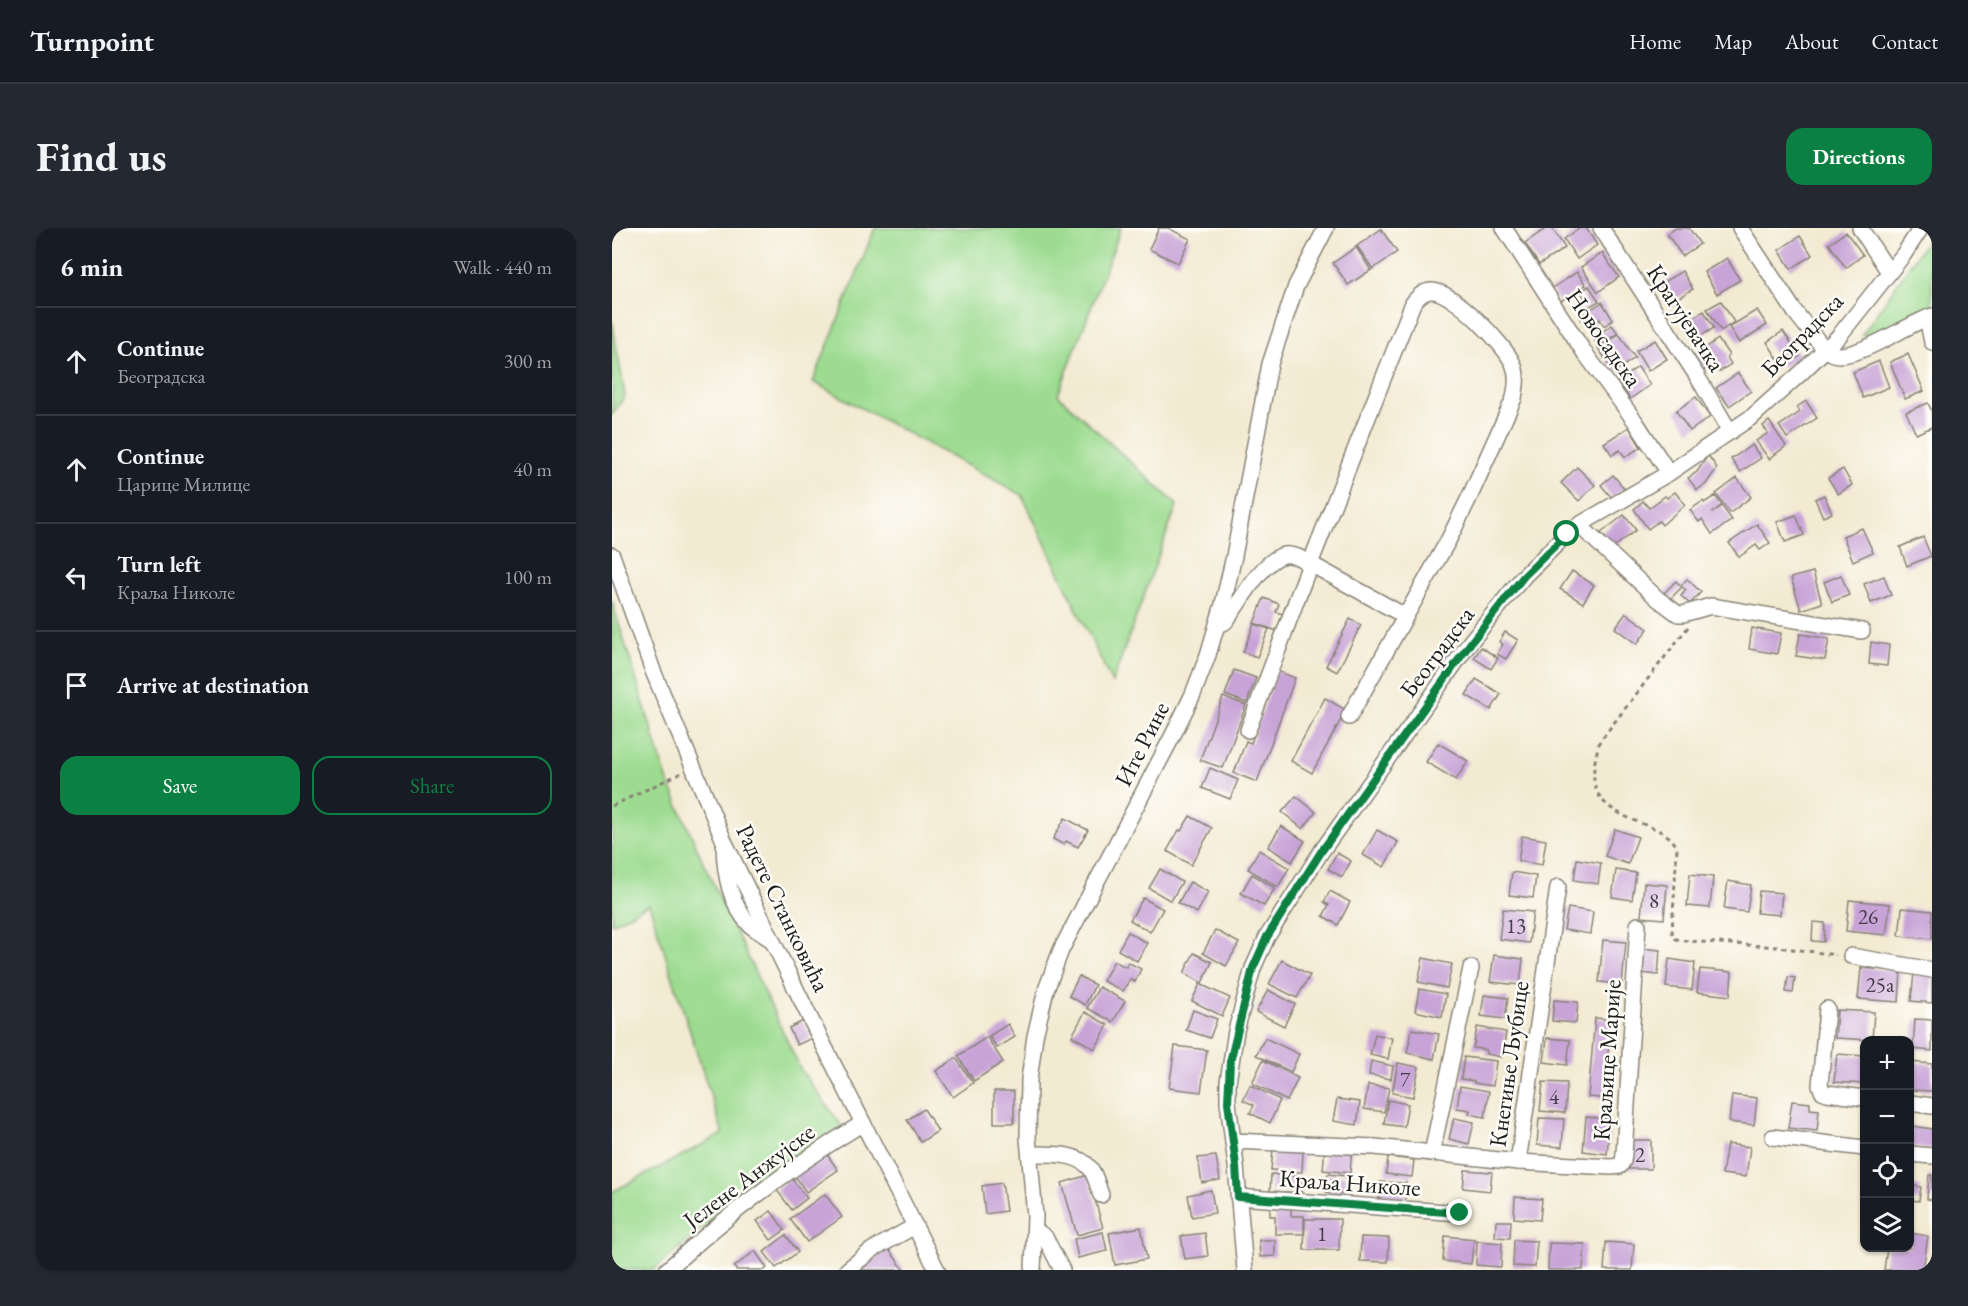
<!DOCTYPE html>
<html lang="en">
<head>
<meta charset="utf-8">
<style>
  :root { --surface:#171b24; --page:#242831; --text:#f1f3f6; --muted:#9ea1a6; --line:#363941; --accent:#0b8043 }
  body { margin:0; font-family:"EB Garamond",serif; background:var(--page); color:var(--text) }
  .controls { position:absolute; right:18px; bottom:18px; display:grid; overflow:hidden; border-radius:12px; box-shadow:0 2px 4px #0004 }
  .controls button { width:54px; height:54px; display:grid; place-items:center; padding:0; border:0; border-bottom:2px solid var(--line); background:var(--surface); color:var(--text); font:30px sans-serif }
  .stop { position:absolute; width:18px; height:18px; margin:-14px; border:4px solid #0b8043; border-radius:50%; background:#fff }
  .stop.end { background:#0b8043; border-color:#fff; box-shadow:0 2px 6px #0008 }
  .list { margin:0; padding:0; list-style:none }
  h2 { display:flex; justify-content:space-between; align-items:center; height:78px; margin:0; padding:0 24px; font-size:26px }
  h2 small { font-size:20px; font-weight:400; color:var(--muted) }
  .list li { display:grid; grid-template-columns:39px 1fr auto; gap:18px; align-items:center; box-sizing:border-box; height:108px; padding:0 24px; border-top:2px solid var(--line) }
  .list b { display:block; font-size:22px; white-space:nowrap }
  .list p { margin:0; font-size:20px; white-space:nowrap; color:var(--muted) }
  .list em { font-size:20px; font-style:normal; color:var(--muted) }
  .actions { display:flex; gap:12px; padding:18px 24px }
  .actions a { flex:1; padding:14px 0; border:2px solid var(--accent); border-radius:18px; text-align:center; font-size:21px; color:var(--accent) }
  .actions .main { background:var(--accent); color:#fff }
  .icon { flex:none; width:33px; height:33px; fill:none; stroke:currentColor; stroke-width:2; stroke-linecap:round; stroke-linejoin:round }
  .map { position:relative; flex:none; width:1320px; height:1042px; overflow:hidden; border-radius:18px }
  header { display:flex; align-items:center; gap:36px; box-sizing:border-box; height:84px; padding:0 30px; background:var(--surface); border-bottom:2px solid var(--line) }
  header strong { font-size:28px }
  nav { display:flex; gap:33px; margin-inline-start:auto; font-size:21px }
  .intro { display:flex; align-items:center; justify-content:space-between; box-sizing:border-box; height:144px; padding:0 36px }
  h1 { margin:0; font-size:42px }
  .button { padding:15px 27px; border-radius:18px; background:var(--accent); color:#fff; font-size:21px; font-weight:700 }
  main { display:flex; gap:36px; padding:0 36px }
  aside { flex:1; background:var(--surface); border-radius:18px; box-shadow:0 2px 4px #0004 }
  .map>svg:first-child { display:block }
  .grass { fill:#9cdb90; stroke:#5c7c56; stroke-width:1.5 }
  .building { fill:#c8a3d7 }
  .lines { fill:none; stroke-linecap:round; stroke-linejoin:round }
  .minor-casing { stroke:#888377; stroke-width:18 }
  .path { stroke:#888377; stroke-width:3; stroke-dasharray:4.5 4.5; stroke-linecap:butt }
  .minor { stroke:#fff; stroke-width:15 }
  .route { stroke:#0b8043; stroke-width:8 }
  .labels { text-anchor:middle; stroke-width:5; stroke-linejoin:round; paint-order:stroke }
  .number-label { font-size:21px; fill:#473e4b }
  .street-label { font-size:24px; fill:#1c1c1c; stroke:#fdfcf7 }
</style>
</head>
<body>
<header>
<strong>Turnpoint</strong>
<nav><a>Home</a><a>Map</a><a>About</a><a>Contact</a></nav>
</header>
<div class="intro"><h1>Find us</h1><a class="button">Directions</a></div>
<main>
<aside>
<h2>6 min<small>Walk · 440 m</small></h2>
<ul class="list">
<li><svg class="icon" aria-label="ahead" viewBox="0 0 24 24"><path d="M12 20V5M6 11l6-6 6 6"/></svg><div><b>Continue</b><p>Београдска</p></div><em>300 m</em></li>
<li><svg class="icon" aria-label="ahead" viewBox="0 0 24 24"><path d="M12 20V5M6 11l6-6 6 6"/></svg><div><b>Continue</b><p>Царице Милице</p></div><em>40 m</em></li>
<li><svg class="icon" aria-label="left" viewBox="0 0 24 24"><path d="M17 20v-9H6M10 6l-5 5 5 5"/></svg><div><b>Turn left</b><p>Краља Николе</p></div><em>100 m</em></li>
<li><svg class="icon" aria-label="arrive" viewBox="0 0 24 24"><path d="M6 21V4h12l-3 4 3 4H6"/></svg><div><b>Arrive at destination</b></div></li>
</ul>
<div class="actions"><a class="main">Save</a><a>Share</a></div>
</aside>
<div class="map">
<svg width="1320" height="1042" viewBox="0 0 1320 1042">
  <rect width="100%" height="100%" fill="#fdfcf7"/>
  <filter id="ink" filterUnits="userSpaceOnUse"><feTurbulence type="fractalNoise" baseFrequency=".0167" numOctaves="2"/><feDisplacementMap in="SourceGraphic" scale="12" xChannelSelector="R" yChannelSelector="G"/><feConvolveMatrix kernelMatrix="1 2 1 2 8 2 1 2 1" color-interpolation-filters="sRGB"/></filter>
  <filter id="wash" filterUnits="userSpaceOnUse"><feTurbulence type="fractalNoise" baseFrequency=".008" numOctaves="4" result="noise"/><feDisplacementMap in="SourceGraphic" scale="24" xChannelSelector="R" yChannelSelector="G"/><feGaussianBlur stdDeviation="1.35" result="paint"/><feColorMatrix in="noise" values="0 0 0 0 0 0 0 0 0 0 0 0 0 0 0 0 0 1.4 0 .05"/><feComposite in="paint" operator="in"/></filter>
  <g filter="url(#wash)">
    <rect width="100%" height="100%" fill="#f3ead2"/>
    <!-- grass -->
    <g class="grass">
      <polygon points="263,0 509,0 446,167 565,277 500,455 410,267 201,154"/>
      <polygon points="1320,5 1320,93 1250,107"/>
      <polygon points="0,92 13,168 0,187"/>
      <polygon points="0,373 55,551 92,636 189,842 230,898 135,966 94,997 42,1042 0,1042 0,964 111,906 37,676 0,696"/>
    </g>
    <g id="blocks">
      <!-- building -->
      <g class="building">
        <polygon points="547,0 556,0 578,11 566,35 537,21"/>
        <polygon points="935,0 940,0 953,20 927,37 913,15"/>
        <polygon points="968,0 974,0 985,17 965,31 952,11"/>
        <polygon points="1064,0 1077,0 1088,16 1070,28 1055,6"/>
        <polygon points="769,1 785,24 761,41 745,18"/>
        <polygon points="1234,4 1251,27 1234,40 1217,16"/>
        <polygon points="1188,8 1200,27 1179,41 1167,22"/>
        <polygon points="744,19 759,42 736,57 721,35"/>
        <polygon points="990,25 1007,49 986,64 969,39"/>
        <polygon points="1115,30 1128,52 1105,66 1092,44"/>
        <polygon points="1070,43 1081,61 1059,74 1048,56"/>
        <polygon points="965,44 974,57 947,74 939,61"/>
        <polygon points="977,58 987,73 972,82 967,74 973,71 969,63"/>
        <polygon points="1109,73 1122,94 1109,103 1095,81"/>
        <polygon points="990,74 1001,92 992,98 988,91 975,99 968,89"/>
        <polygon points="1145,82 1155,97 1127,115 1117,99"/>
        <polygon points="1092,83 1102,100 1087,109 1076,92"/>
        <polygon points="1000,97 1006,105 987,118 981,110"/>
        <polygon points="1171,103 1188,128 1171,139 1155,114"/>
        <polygon points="1007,106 1023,130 1002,144 986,120"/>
        <polygon points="1106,111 1117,127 1115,129 1119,136 1107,144 1101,136 1091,143 1081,129"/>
        <polygon points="1043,112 1055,131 1036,143 1024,123"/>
        <polygon points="1296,126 1312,163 1293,171 1278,134"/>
        <polygon points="1267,133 1277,159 1251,170 1241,144"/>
        <polygon points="1026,139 1038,157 1018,171 1006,153"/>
        <polygon points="1126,145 1139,163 1117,178 1104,160"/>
        <polygon points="1084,169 1098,189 1078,203 1064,183"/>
        <polygon points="1194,173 1205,190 1175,210 1167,198 1188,184 1185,179"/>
        <polygon points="1316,175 1320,184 1320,199 1304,206 1294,184"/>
        <polygon points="1157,193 1174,218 1157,231 1144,213 1156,205 1151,198"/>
        <polygon points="1017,199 1029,219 1013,229 1008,222 1000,227 992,215"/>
        <polygon points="1140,217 1149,230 1128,244 1119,231"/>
        <polygon points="1096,227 1105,240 1094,256 1085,262 1076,250 1085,244"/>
        <polygon points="965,239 983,257 967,273 949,255"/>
        <polygon points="1231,241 1240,257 1226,266 1216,250"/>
        <polygon points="1001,247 1012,260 1000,270 989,257"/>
        <polygon points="1125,250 1139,269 1118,285 1104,266"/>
        <polygon points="1063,264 1073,277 1050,297 1047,293 1036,301 1022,281 1031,273 1037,280 1053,268 1055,270"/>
        <polygon points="1212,267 1220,285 1211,289 1203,271"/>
        <polygon points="1103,268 1110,277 1100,285 1110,278 1120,292 1100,306 1090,291 1087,294 1078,282 1091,273 1092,275"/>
        <polygon points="1012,287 1024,302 1001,320 989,305"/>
        <polygon points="1184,287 1192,307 1173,314 1165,294"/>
        <polygon points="1145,296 1158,315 1148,322 1144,317 1127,329 1117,315"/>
        <polygon points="1250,300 1261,324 1241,333 1231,308"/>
        <polygon points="1311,309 1319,328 1295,338 1288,319"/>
        <polygon points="960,343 982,357 971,375 948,361"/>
        <polygon points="1201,344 1210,375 1189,382 1179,350"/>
        <polygon points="1229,347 1237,367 1220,374 1212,354"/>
        <polygon points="1272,348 1279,367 1259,375 1252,356"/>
        <polygon points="1075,351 1089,364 1078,376 1069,368 1074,362 1070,359 1056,373 1050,367 1064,353 1069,358"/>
        <polygon points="652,370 667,376 664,384 671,386 665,403 642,395"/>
        <polygon points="1014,385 1036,401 1025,416 1003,400"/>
        <polygon points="738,391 749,397 725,444 714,438"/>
        <polygon points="642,396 657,401 645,429 631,424"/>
        <polygon points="1140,400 1169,405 1165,426 1137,421"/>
        <polygon points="893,404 906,412 894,431 885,426 891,416 887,414"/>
        <polygon points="1188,406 1217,411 1213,432 1184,428"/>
        <polygon points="1259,414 1277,417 1275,438 1257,436"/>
        <polygon points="869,419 886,430 879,441 862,430"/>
        <polygon points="622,442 644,450 635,475 613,467"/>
        <polygon points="665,443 683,450 645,554 622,545 634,513 639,515"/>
        <polygon points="864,451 889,466 879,482 854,467"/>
        <polygon points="611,469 634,477 611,540 588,532"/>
        <polygon points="713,470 734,482 700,545 679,533"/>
        <polygon points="826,515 856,533 844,552 814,534"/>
        <polygon points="598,540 626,552 618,571 590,560"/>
        <polygon points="684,568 704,584 691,601 670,584"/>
        <polygon points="578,588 600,600 579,637 555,623 567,602 569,603"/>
        <polygon points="453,590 476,602 466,619 454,613 452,617 441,611"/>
        <polygon points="669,598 693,613 680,634 656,619"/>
        <polygon points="1003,601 1026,609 1016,636 993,628"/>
        <polygon points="765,602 786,614 772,639 751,627"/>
        <polygon points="910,608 934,612 930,637 906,633"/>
        <polygon points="647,622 677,640 666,659 636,641"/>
        <polygon points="725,625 739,633 730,649 716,641"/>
        <polygon points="965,631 989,635 986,656 962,652"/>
        <polygon points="548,641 570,654 559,673 537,660"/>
        <polygon points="1004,642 1024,645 1020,672 1000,669"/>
        <polygon points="900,644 924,648 921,670 897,667"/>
        <polygon points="640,646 663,660 652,678 629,665"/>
        <polygon points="1078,646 1101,649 1098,680 1075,678"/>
        <polygon points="1116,653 1139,657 1135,684 1112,681"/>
        <polygon points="578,654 596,664 585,685 566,675"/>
        <polygon points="1032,655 1055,657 1052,691 1029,689"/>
        <polygon points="718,663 738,674 726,697 711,688 717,677 712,674"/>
        <polygon points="1147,663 1170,665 1168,687 1145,685"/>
        <polygon points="531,670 551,681 538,704 518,692"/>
        <polygon points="1237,672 1278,676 1274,707 1234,703"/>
        <polygon points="956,680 981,684 978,706 952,702"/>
        <polygon points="1290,680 1320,683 1320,711 1287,708"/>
        <polygon points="891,681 921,684 917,715 887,711"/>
        <polygon points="1201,694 1213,695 1212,714 1200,713"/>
        <polygon points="603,702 627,715 614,738 591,725"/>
        <polygon points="516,704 535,715 525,733 506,722"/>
        <polygon points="991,712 1014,714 1010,756 987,754"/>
        <polygon points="1027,720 1048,722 1046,747 1028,745"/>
        <polygon points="582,725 600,734 590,755 572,745"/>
        <polygon points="882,727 911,731 908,757 878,754"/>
        <polygon points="811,730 840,736 835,760 806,754"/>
        <polygon points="1057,731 1083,735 1080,762 1054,759"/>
        <polygon points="670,732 698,747 685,770 657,756"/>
        <polygon points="502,733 514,739 516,734 529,741 523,754 518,751 511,763 491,753"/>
        <polygon points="1249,740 1289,743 1287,774 1246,771"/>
        <polygon points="1088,741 1120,744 1118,768 1085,764"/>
        <polygon points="1302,745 1320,746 1320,775 1299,773"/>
        <polygon points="467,748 483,757 473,777 457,768"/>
        <polygon points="1176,749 1183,750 1181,765 1174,764"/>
        <polygon points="588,756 618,770 610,788 580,773"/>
        <polygon points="487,759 513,773 501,794 475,780"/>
        <polygon points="807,761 834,766 830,789 803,783"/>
        <polygon points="656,762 683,776 672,798 644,784"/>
        <polygon points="872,767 896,770 893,791 869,788"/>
        <polygon points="942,772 966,774 964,795 940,793"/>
        <polygon points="581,782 605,791 598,810 574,802"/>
        <polygon points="1225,782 1262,784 1260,812 1223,810"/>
        <polygon points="473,784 496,797 483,821 460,808"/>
        <polygon points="983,790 1003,792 1001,815 997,815 994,845 1000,846 998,871 976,869"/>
        <polygon points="1303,791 1320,792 1320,823 1301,821"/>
        <polygon points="191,793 200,810 185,817 177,800"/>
        <polygon points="396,796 403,809 385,820 377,808"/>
        <polygon points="865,799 894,804 890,829 874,826 874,822 861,820"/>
        <polygon points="800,801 827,806 822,831 795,825"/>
        <polygon points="763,806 780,810 776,831 758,827"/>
        <polygon points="375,809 391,834 362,853 346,828"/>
        <polygon points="653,810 687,826 679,844 644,827"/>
        <polygon points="935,810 958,812 955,837 932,834"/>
        <polygon points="563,818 595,822 589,864 557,860"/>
        <polygon points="1225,826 1252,828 1252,856 1222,854"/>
        <polygon points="852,829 884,833 881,858 862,855 862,853 849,851"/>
        <polygon points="344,830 361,855 341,869 324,843"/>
        <polygon points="651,832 686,850 675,873 640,855"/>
        <polygon points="759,833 781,838 779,851 757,847"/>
        <polygon points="1298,834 1320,836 1320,863 1298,862"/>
        <polygon points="786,835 807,839 801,869 780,865"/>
        <polygon points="931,854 955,855 953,885 928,883"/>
        <polygon points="638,857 668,872 658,895 638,885 642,877 631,872"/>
        <polygon points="756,857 777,860 772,884 752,881"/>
        <polygon points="848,858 877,863 873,889 857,886 858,882 845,880"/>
        <rect x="382" y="863" width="20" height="32"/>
        <polygon points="1120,867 1145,870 1142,897 1117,894"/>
        <polygon points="725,871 748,874 745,897 721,893"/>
        <polygon points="776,872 796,876 792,899 772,896"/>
        <polygon points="1180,873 1198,875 1198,881 1207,882 1205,903 1176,900"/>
        <polygon points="312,881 326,903 309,914 295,892"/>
        <polygon points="974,889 998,891 995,926 971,923"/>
        <polygon points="842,890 862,894 857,916 837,911"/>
        <polygon points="927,890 952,891 950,919 925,917"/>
        <polygon points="1300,898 1320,901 1320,921 1298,918"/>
        <rect x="1017" y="912" width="22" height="29"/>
        <polygon points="1115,916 1138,919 1134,949 1110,946"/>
        <polygon points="713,919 740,922 738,945 711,942"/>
        <polygon points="661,921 691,924 690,944 659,942"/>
        <polygon points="214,925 226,942 194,964 181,945"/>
        <polygon points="604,928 608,952 590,955 586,930"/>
        <polygon points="776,929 802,932 800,949 774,946"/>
        <polygon points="853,942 880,944 878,963 851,960"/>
        <polygon points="659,946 691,949 689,965 658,963"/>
        <polygon points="716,946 735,948 733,966 714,964"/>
        <polygon points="476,947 491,1000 465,1007 450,955"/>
        <polygon points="1317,947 1320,947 1320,972 1315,971"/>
        <polygon points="179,949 195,970 180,982 164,961"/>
        <polygon points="768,954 794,955 793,974 767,973"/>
        <polygon points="390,955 394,983 373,986 370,958"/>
        <polygon points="1298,957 1309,959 1307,973 1298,972"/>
        <polygon points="599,962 603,985 580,989 576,967"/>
        <polygon points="213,966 230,989 195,1014 178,991"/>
        <polygon points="903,969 930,971 928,992 902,990"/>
        <polygon points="658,976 679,976 679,988 692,988 692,1006 663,1006 663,988 658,988"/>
        <polygon points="159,983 173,1002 159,1012 145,993"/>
        <polygon points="693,991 728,991 727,1022 692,1022"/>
        <polygon points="884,993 899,993 898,1010 883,1009"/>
        <polygon points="529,999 535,1031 503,1037 497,1005"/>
        <polygon points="491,1004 495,1023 466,1030 462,1011"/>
        <polygon points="593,1005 596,1028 573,1031 569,1008"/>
        <polygon points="1298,1005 1316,1008 1311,1042 1272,1042 1275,1020 1298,1020"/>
        <polygon points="174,1007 186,1024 164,1040 152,1024"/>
        <polygon points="833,1008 862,1011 859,1036 831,1033"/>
        <polygon points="749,1009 777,1010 776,1034 748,1033"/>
        <polygon points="647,1012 663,1012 663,1028 648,1029"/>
        <polygon points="902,1012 925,1013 923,1039 901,1038"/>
        <polygon points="865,1013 890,1015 889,1039 864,1037"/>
        <polygon points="994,1014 1022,1016 1020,1042 992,1042"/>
        <polygon points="937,1015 973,1016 971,1042 936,1042"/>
        <polygon points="276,1020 292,1042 248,1042"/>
        <polygon points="143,1023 155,1040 152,1042 124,1042 122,1039"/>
      </g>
    </g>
  </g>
  <g filter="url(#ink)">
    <use href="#blocks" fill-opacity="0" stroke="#888377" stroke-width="1.5"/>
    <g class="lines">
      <defs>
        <g id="minor">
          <polyline points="892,0 972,124 1023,193 1057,245"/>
          <polyline points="989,0 1085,148 1118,204"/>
          <path d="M 1128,0 L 1183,84 L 1213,122 C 1217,124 1222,127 1227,127 C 1252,127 1294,97 1320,88"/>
          <polyline points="1248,0 1277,44"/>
          <polyline points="1315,90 1320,114"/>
          <polyline points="967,297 1046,371 1066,386 1071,386 1099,378 1250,403"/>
          <polyline points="0,327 41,443 112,613 199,792 325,1042"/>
          <path d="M 606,397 L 613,394 C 628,375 649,333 672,327 C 677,326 681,328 686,329 L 793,388"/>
          <path d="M 636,502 L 698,336 L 801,75 C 806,69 811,63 820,63 C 841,63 895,118 902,138 C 906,149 904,159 902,170 L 858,268 L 837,311 L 737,489"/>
          <path d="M 112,619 C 113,647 118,676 138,697 C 144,702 151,706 157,710"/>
          <polyline points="1239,728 1320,742"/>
          <polyline points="1215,781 1208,857 1210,863 1215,865 1252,870"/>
          <polyline points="1298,875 1320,878"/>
          <polyline points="1161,909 1252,920"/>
          <polyline points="621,913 763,919 906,934 999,939 1008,938 1011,933 1012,926 1026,697"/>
          <polyline points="820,925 859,740"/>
          <path d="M 418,926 C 436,926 465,924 478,940 C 484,948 486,959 489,967"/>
          <polyline points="1298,926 1320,928"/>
          <polyline points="906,934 946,659"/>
          <polyline points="626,969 848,985"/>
          <polyline points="423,1002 433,1009 450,1042"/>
          <path d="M 55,1042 C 116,986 180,938 251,895"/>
          <polyline points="235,1042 260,1022 303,998"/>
          <polyline points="421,1042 423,988 416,910 417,852 423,808 434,762 449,722 560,509 581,466 596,427 611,376 622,328 658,136 684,58 714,0"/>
          <polyline points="633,1042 624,938 616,874 616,854 624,803 641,740 655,709 709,624 859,413 912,348 955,306 967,297 1057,245 1141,188 1189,145 1227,108 1292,26 1309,0"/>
        </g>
      </defs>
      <!-- minor casing -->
      <use href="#minor" class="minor-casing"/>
      <!-- path -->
      <g class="path">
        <path d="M 1076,399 L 988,513 C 971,567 989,580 1036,598 C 1049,603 1058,607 1065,619 L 1060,704 L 1064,711 L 1076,713 L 1166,719 L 1224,727"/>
        <polyline points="0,578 69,545"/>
      </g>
      <!-- minor -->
      <use href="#minor" class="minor"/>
    </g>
  </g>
  <g class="lines" filter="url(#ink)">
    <!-- route -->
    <polyline class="route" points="848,985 626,969 624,938 616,874 618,834 641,740 655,709 709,624 860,413 912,348 955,306"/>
  </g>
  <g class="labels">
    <!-- number labels -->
    <g class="number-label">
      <text x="1042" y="680">8</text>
      <text x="1256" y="696">26</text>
      <text x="904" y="705">13</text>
      <text x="1268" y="764">25a</text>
      <text x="793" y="859">7</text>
      <text x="942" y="876">4</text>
      <text x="1028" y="934">2</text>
      <text x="710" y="1013">1</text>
    </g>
    <!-- street labels -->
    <g class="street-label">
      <text transform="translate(1074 90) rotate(57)" y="8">Крагујевачка</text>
      <text transform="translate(1190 107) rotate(-46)" y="8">Београдска</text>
      <text transform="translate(992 110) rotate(55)" y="8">Новосадска</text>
      <text transform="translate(825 424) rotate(-53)" y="8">Београдска</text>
      <text transform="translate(530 516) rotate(-63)" y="8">Ите Рине</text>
      <text transform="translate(171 680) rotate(64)" y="8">Радете Станковића</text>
      <text transform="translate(995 832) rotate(-86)" y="8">Краљице Марије</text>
      <text transform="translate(897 836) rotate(-82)" y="8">Кнегиње Љубице</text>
      <text transform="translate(137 948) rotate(-37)" y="8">Јелене Анжујске</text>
      <text transform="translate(738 955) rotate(4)" y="8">Краља Николе</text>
    </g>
  </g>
</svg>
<div class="controls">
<button>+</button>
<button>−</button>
<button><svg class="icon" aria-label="locate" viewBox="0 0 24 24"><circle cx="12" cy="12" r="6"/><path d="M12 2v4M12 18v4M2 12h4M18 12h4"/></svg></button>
<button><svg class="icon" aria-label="layers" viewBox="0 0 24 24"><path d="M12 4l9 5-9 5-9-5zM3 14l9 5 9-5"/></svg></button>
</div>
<div class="stop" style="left:955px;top:306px"></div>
<div class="stop end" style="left:848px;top:985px"></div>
</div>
</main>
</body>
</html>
